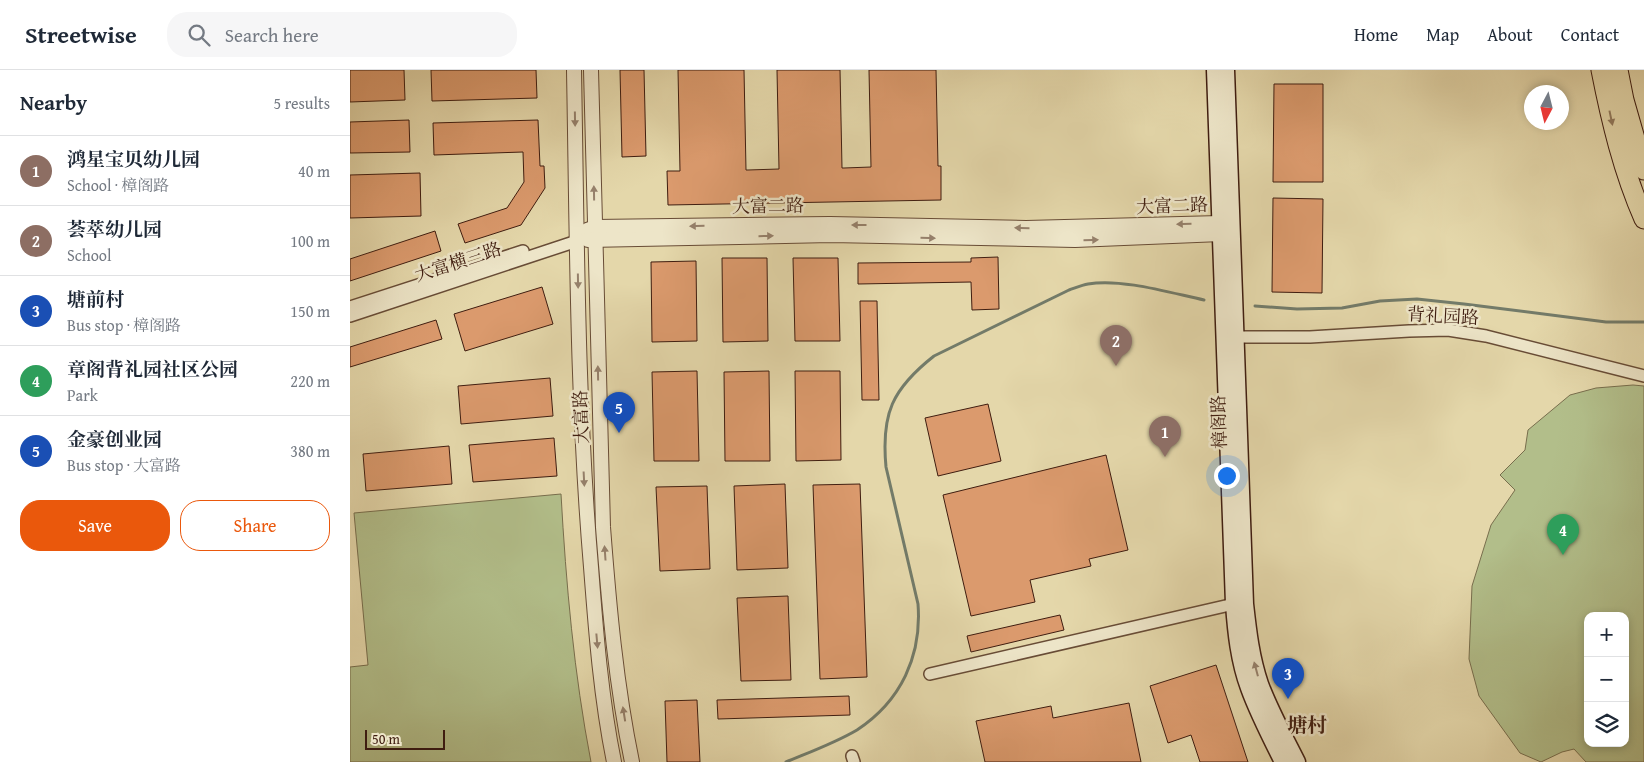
<!DOCTYPE html>
<html lang="en">
<head>
<meta charset="utf-8">
<style>
  :root { --surface:#fff; --page:#f6f6f7; --text:#1f2937; --muted:#747a83; --line:#e0e1e3; --accent:#ea580c }
  body { margin:0; font-family:"Gentium Book Plus","Noto Serif SC",serif; background:var(--page); color:var(--text) }
  .controls { position:absolute; right:15px; bottom:15px; display:grid; overflow:hidden; border-radius:10px; box-shadow:0 2px 8px #0003 }
  .controls button { width:45px; height:45px; display:grid; place-items:center; padding:0; border:0; border-bottom:1px solid var(--line); background:var(--surface); color:var(--text); font:25px sans-serif }
  .compass { position:absolute; left:1174px; top:15px; width:45px; height:45px; border-radius:50%; background:var(--surface); box-shadow:0 2px 8px #0003; rotate:187deg }
  .scale { position:absolute; left:15px; bottom:12px; width:80px; box-sizing:border-box; padding-left:5px; border:2px solid #3f1d10; border-top:0; font-size:14px; line-height:18px; white-space:nowrap; color:#3f1d10; -webkit-text-stroke:4px #ede5c8; paint-order:stroke }
  .you { position:absolute; left:876px; top:405px; width:18px; height:18px; margin:-12px; border:4px solid #fff; border-radius:50%; background:#1a73e8; box-shadow:0 0 0 8px #1a73e833 }
  .badge { display:grid; place-items:center; width:32px; height:32px; border-radius:50%; background:var(--accent); color:#fff; font-size:16px; font-weight:700 }
  .pin { position:absolute; translate:-50% -41px; filter:drop-shadow(0 1px 2px #0008) }
  .pin::after { content:''; position:absolute; top:26px; width:18px; height:15px; background:inherit; clip-path:polygon(0 0,100% 0,50% 100%) }
  .list { margin:0; padding:0; list-style:none }
  h2 { display:flex; justify-content:space-between; align-items:center; height:65px; margin:0; padding:0 20px; font-size:21px }
  h2 small { font-size:16px; font-weight:400; color:var(--muted) }
  .list li { display:grid; grid-template-columns:32px 1fr auto; gap:15px; align-items:center; box-sizing:border-box; height:70px; padding:0 20px; border-top:1px solid var(--line) }
  .list b { display:block; font-size:19px; white-space:nowrap }
  .list p { margin:0; font-size:16px; white-space:nowrap; color:var(--muted) }
  .list em { font-size:16px; font-style:normal; color:var(--muted) }
  .actions { display:flex; gap:10px; padding:15px 20px }
  .actions a { flex:1; padding:11px 0; border:1px solid var(--accent); border-radius:20px; text-align:center; font-size:18px; color:var(--accent) }
  .actions .main { background:var(--accent); color:#fff }
  .icon { flex:none; width:28px; height:28px; fill:none; stroke:currentColor; stroke-width:2; stroke-linecap:round; stroke-linejoin:round }
  .map { position:relative; flex:none; width:1294px; height:692px; overflow:hidden }
  header { display:flex; align-items:center; gap:30px; box-sizing:border-box; height:70px; padding:0 25px; background:var(--surface); border-bottom:1px solid var(--line) }
  header strong { font-size:24px }
  nav { display:flex; gap:28px; margin-inline-start:auto; font-size:18px }
  .search { width:350px; height:45px; background:var(--page); display:flex; align-items:center; gap:12px; box-sizing:border-box; padding:0 18px; border-radius:20px; color:var(--muted); font-size:19px }
  main { display:flex }
  aside { flex:1; background:var(--surface) }
  .map>svg:first-child { display:block }
  .green { fill:#b2be8a; stroke:#786e4d; fill-rule:evenodd }
  .lines { fill:none; stroke-linecap:round; stroke-linejoin:round }
  .stream { stroke:#737b69; stroke-width:3 }
  .building { fill:#db9a6d; stroke:#3f1d10 }
  .minor-casing { stroke:#684c36; stroke-width:14 }
  .tertiary-casing { stroke:#684c36; stroke-width:16 }
  .secondary-casing { stroke:#3f1d10; stroke-width:19 }
  .trunk-casing { stroke:#3f1d10; stroke-width:21 }
  .minor { stroke:#ede5c8; stroke-width:11 }
  .tertiary { stroke:#ede5c8; stroke-width:14 }
  .secondary { stroke:#ede5c8; stroke-width:16 }
  .trunk { stroke:#e4d7aa; stroke-width:19 }
  .oneway { fill:#927a5d }
  .oneway2 { fill:#96816c }
  .labels { text-anchor:middle; stroke-width:5; stroke-linejoin:round; paint-order:stroke }
  .street-label { font-size:18px; fill:#3f1d10; stroke:#ede5c8 }
  .quarter-label { font-size:20px; font-weight:bold; fill:#3f1d10; stroke:#ede5c8 }
</style>
</head>
<body>
<header>
<strong>Streetwise</strong>
<div class="search"><svg class="icon" aria-label="search" viewBox="0 0 24 24"><circle cx="10" cy="10" r="6"/><path d="M15 15l6 6"/></svg>Search here</div>
<nav><a>Home</a><a>Map</a><a>About</a><a>Contact</a></nav>
</header>
<main>
<aside>
<h2>Nearby<small>5 results</small></h2>
<ul class="list">
<li><span class="badge" style="background:#8d6e63">1</span><div><b>鸿星宝贝幼儿园</b><p>School · 樟阁路</p></div><em>40 m</em></li>
<li><span class="badge" style="background:#8d6e63">2</span><div><b>荟萃幼儿园</b><p>School</p></div><em>100 m</em></li>
<li><span class="badge" style="background:#1a4fb4">3</span><div><b>塘前村</b><p>Bus stop · 樟阁路</p></div><em>150 m</em></li>
<li><span class="badge" style="background:#2e9e5b">4</span><div><b>章阁背礼园社区公园</b><p>Park</p></div><em>220 m</em></li>
<li><span class="badge" style="background:#1a4fb4">5</span><div><b>金豪创业园</b><p>Bus stop · 大富路</p></div><em>380 m</em></li>
</ul>
<div class="actions"><a class="main">Save</a><a>Share</a></div>
</aside>
<div class="map">
<svg width="1294" height="692" viewBox="0 0 1294 692">
  <rect width="100%" height="100%" fill="#e4d7aa"/>
  <filter id="stains"><feTurbulence type="fractalNoise" baseFrequency=".004" numOctaves="4"/><feColorMatrix values="0 0 0 0 .2 0 0 0 0 .09 0 0 0 0 .02 0 0 0 .5 -.17"/></filter>
  <radialGradient id="worn" r=".72"><stop offset=".6" stop-color="#630" stop-opacity="0"/><stop offset="1" stop-color="#630" stop-opacity=".3"/></radialGradient>
  <!-- green -->
  <g class="green">
    <path d="M 1283,315 L 1294,316 L 1294,692 L 1236,692 L 1224,679 L 1212,682 L 1191,692 L 1170,683 L 1129,626 L 1119,589 L 1122,516 L 1141,455 L 1165,420 L 1150,405 L 1175,380 L 1178,360 L 1220,325 L 1246,318 ZM 1238,546 L 1275,546 L 1275,673 L 1238,673 Z"/>
    <path d="M 211,424 C 216,514 224,604 241,692 L 0,692 L 0,597 L 18,595 L 4,443 Z"/>
  </g>
  <g class="lines">
    <!-- stream -->
    <g class="stream">
      <polyline points="905,236 947,239 992,238 1030,231 1067,229 1114,234 1256,252 1294,252"/>
      <path d="M 436,692 C 460,682 485,673 507,660 C 551,631 572,586 568,534 L 536,397 C 531,344 542,319 584,286 L 719,220 C 725,218 732,215 738,214 C 771,208 821,223 854,230"/>
    </g>
  </g>
  <!-- building -->
  <g class="building">
    <polygon points="0,0 54,0 55,30 0,32"/>
    <polygon points="81,0 186,0 187,28 82,31"/>
    <polygon points="270,0 294,0 296,86 272,87"/>
    <polygon points="328,0 394,0 396,100 398,100 429,99 427,0 490,0 492,98 494,98 521,97 519,0 586,0 588,96 591,96 591,130 318,135 317,101 330,101"/>
    <polygon points="924,14 973,14 973,112 923,112"/>
    <polygon points="59,50 60,82 0,83 0,52"/>
    <polygon points="188,50 190,96 194,96 195,118 171,155 115,173 108,154 157,138 174,112 173,82 84,85 83,53"/>
    <polygon points="70,103 71,146 0,148 0,105"/>
    <polygon points="923,128 973,129 972,223 922,222"/>
    <polygon points="85,161 91,181 0,211 0,189"/>
    <polygon points="648,187 649,239 622,240 621,212 508,214 508,193 621,192 621,188"/>
    <polygon points="372,188 417,188 418,271 373,272"/>
    <polygon points="443,188 488,188 490,271 445,271"/>
    <polygon points="346,191 347,271 302,272 301,192"/>
    <polygon points="192,217 203,254 115,281 104,244"/>
    <polygon points="510,231 527,231 529,330 512,330"/>
    <polygon points="86,250 92,269 0,297 0,277"/>
    <polygon points="347,301 349,391 304,391 302,302"/>
    <polygon points="419,301 420,391 375,391 374,302"/>
    <polygon points="445,301 490,301 491,390 446,391"/>
    <polygon points="200,308 203,346 111,354 108,316"/>
    <polygon points="638,334 651,391 588,406 575,348"/>
    <polygon points="204,368 207,406 123,412 119,375"/>
    <polygon points="99,376 102,414 16,421 13,384"/>
    <polygon points="756,385 778,480 739,489 741,496 680,510 685,532 621,546 593,425"/>
    <polygon points="435,414 438,498 387,500 384,416"/>
    <polygon points="510,414 517,607 470,609 463,415"/>
    <polygon points="357,416 360,499 310,501 306,417"/>
    <polygon points="438,526 441,610 391,611 387,528"/>
    <polygon points="710,545 714,560 621,582 617,566"/>
    <polygon points="866,595 898,692 850,692 841,665 818,673 800,616"/>
    <polygon points="499,626 500,645 368,649 367,630"/>
    <polygon points="347,630 350,692 317,692 315,631"/>
    <polygon points="779,633 791,692 635,692 626,651 701,636 703,648"/>
  </g>
  <g class="lines">
    <defs>
      <g id="minor">
        <polyline points="0,237 173,181"/>
        <polyline points="0,246 227,171"/>
        <polyline points="886,267 960,267 1059,261 1098,260 1136,266 1294,306"/>
        <polyline points="580,604 884,534"/>
        <polyline points="502,686 504,692"/>
      </g>
      <g id="tertiary">
        <path d="M 224,0 C 227,166 227,332 241,497 C 246,562 251,628 264,692"/>
        <path d="M 241,0 L 253,457 C 259,535 266,615 282,692"/>
        <polyline points="237,160 245,157 480,154 676,158 870,153 879,157"/>
        <polyline points="238,170 481,165 725,170 871,164 880,159"/>
      </g>
      <g id="secondary">
        <path d="M 865,0 L 884,534 C 886,562 889,591 899,618 C 908,643 921,668 933,692"/>
        <path d="M 876,0 L 895,534 C 898,561 901,588 910,614 C 920,641 934,666 947,692"/>
      </g>
      <g id="trunk">
        <path d="M 1251,0 C 1261,51 1273,101 1294,149"/>
        <polyline points="1268,0 1274,30 1294,100"/>
      </g>
    </defs>
    <!-- minor casing -->
    <use href="#minor" class="minor-casing"/>
    <!-- tertiary casing -->
    <use href="#tertiary" class="tertiary-casing"/>
    <!-- secondary casing -->
    <use href="#secondary" class="secondary-casing"/>
    <!-- trunk casing -->
    <use href="#trunk" class="trunk-casing"/>
    <!-- minor -->
    <use href="#minor" class="minor"/>
    <!-- tertiary -->
    <use href="#tertiary" class="tertiary"/>
    <!-- secondary -->
    <use href="#secondary" class="secondary"/>
    <!-- trunk -->
    <use href="#trunk" class="trunk"/>
  </g>
  <!-- one-way arrows -->
  <defs><path id="oneway-solid" d="M-6-.8H1V-3.2L6.5 0L1 3.2V.8H-6Z" transform="scale(1.25)"/></defs>
  <use class="oneway" href="#oneway-solid" transform="translate(1261 48) rotate(78)"/>
  <g class="oneway2">
    <use href="#oneway-solid" transform="translate(225 49) rotate(89)"/>
    <use href="#oneway-solid" transform="translate(244 123) rotate(-91)"/>
    <use href="#oneway-solid" transform="translate(834 154) rotate(178)"/>
    <use href="#oneway-solid" transform="translate(509 155) rotate(-180)"/>
    <use href="#oneway-solid" transform="translate(347 156) rotate(179)"/>
    <use href="#oneway-solid" transform="translate(672 158) rotate(-179)"/>
    <use href="#oneway-solid" transform="translate(416 166) rotate(-1)"/>
    <use href="#oneway-solid" transform="translate(578 168) rotate(2)"/>
    <use href="#oneway-solid" transform="translate(741 170) rotate(-2)"/>
    <use href="#oneway-solid" transform="translate(228 211) rotate(89)"/>
    <use href="#oneway-solid" transform="translate(248 303) rotate(-91)"/>
    <use href="#oneway-solid" transform="translate(234 409) rotate(87)"/>
    <use href="#oneway-solid" transform="translate(255 483) rotate(-94)"/>
    <use href="#oneway-solid" transform="translate(247 571) rotate(85)"/>
    <use href="#oneway-solid" transform="translate(906 599) rotate(-105)"/>
    <use href="#oneway-solid" transform="translate(274 644) rotate(-99)"/>
  </g>
  <g class="labels">
    <!-- street labels -->
    <g class="street-label">
      <text transform="translate(418 136) rotate(-1)" y="6">大富二路</text>
      <text transform="translate(822 136) rotate(-2)" y="6">大富二路</text>
      <text transform="translate(108 192) rotate(-18)" y="6">大富横三路</text>
      <text transform="translate(1093 246) rotate(3)" y="6">背礼园路</text>
      <text transform="translate(231 347) rotate(-92)" y="6">大富路</text>
      <text transform="translate(869 352) rotate(-92)" y="6">樟阁路</text>
    </g>
    <!-- quarter labels -->
    <g class="quarter-label">
      <text x="957" y="662">塘村</text>
    </g>
  </g>
  <rect width="100%" height="100%" filter="url(#stains)"/>
  <rect width="100%" height="100%" fill="url(#worn)"/>
</svg>
<div class="controls">
<button>+</button>
<button>−</button>
<button><svg class="icon" aria-label="layers" viewBox="0 0 24 24"><path d="M12 4l9 5-9 5-9-5zM3 14l9 5 9-5"/></svg></button>
</div>
<svg class="compass" viewBox="-18 -18 36 36"><path d="M0-13l5 13h-10z" fill="#e53935"/><path d="M0 13l5-13h-10z" fill="#747a83"/></svg>
<div class="scale">50 m</div>
<div class="you"></div>
<div class="pin badge" style="left:815px;top:387px;background:#8d6e63">1</div>
<div class="pin badge" style="left:766px;top:296px;background:#8d6e63">2</div>
<div class="pin badge" style="left:938px;top:629px;background:#1a4fb4">3</div>
<div class="pin badge" style="left:1213px;top:485px;background:#2e9e5b">4</div>
<div class="pin badge" style="left:269px;top:363px;background:#1a4fb4">5</div>
</div>
</main>
</body>
</html>
